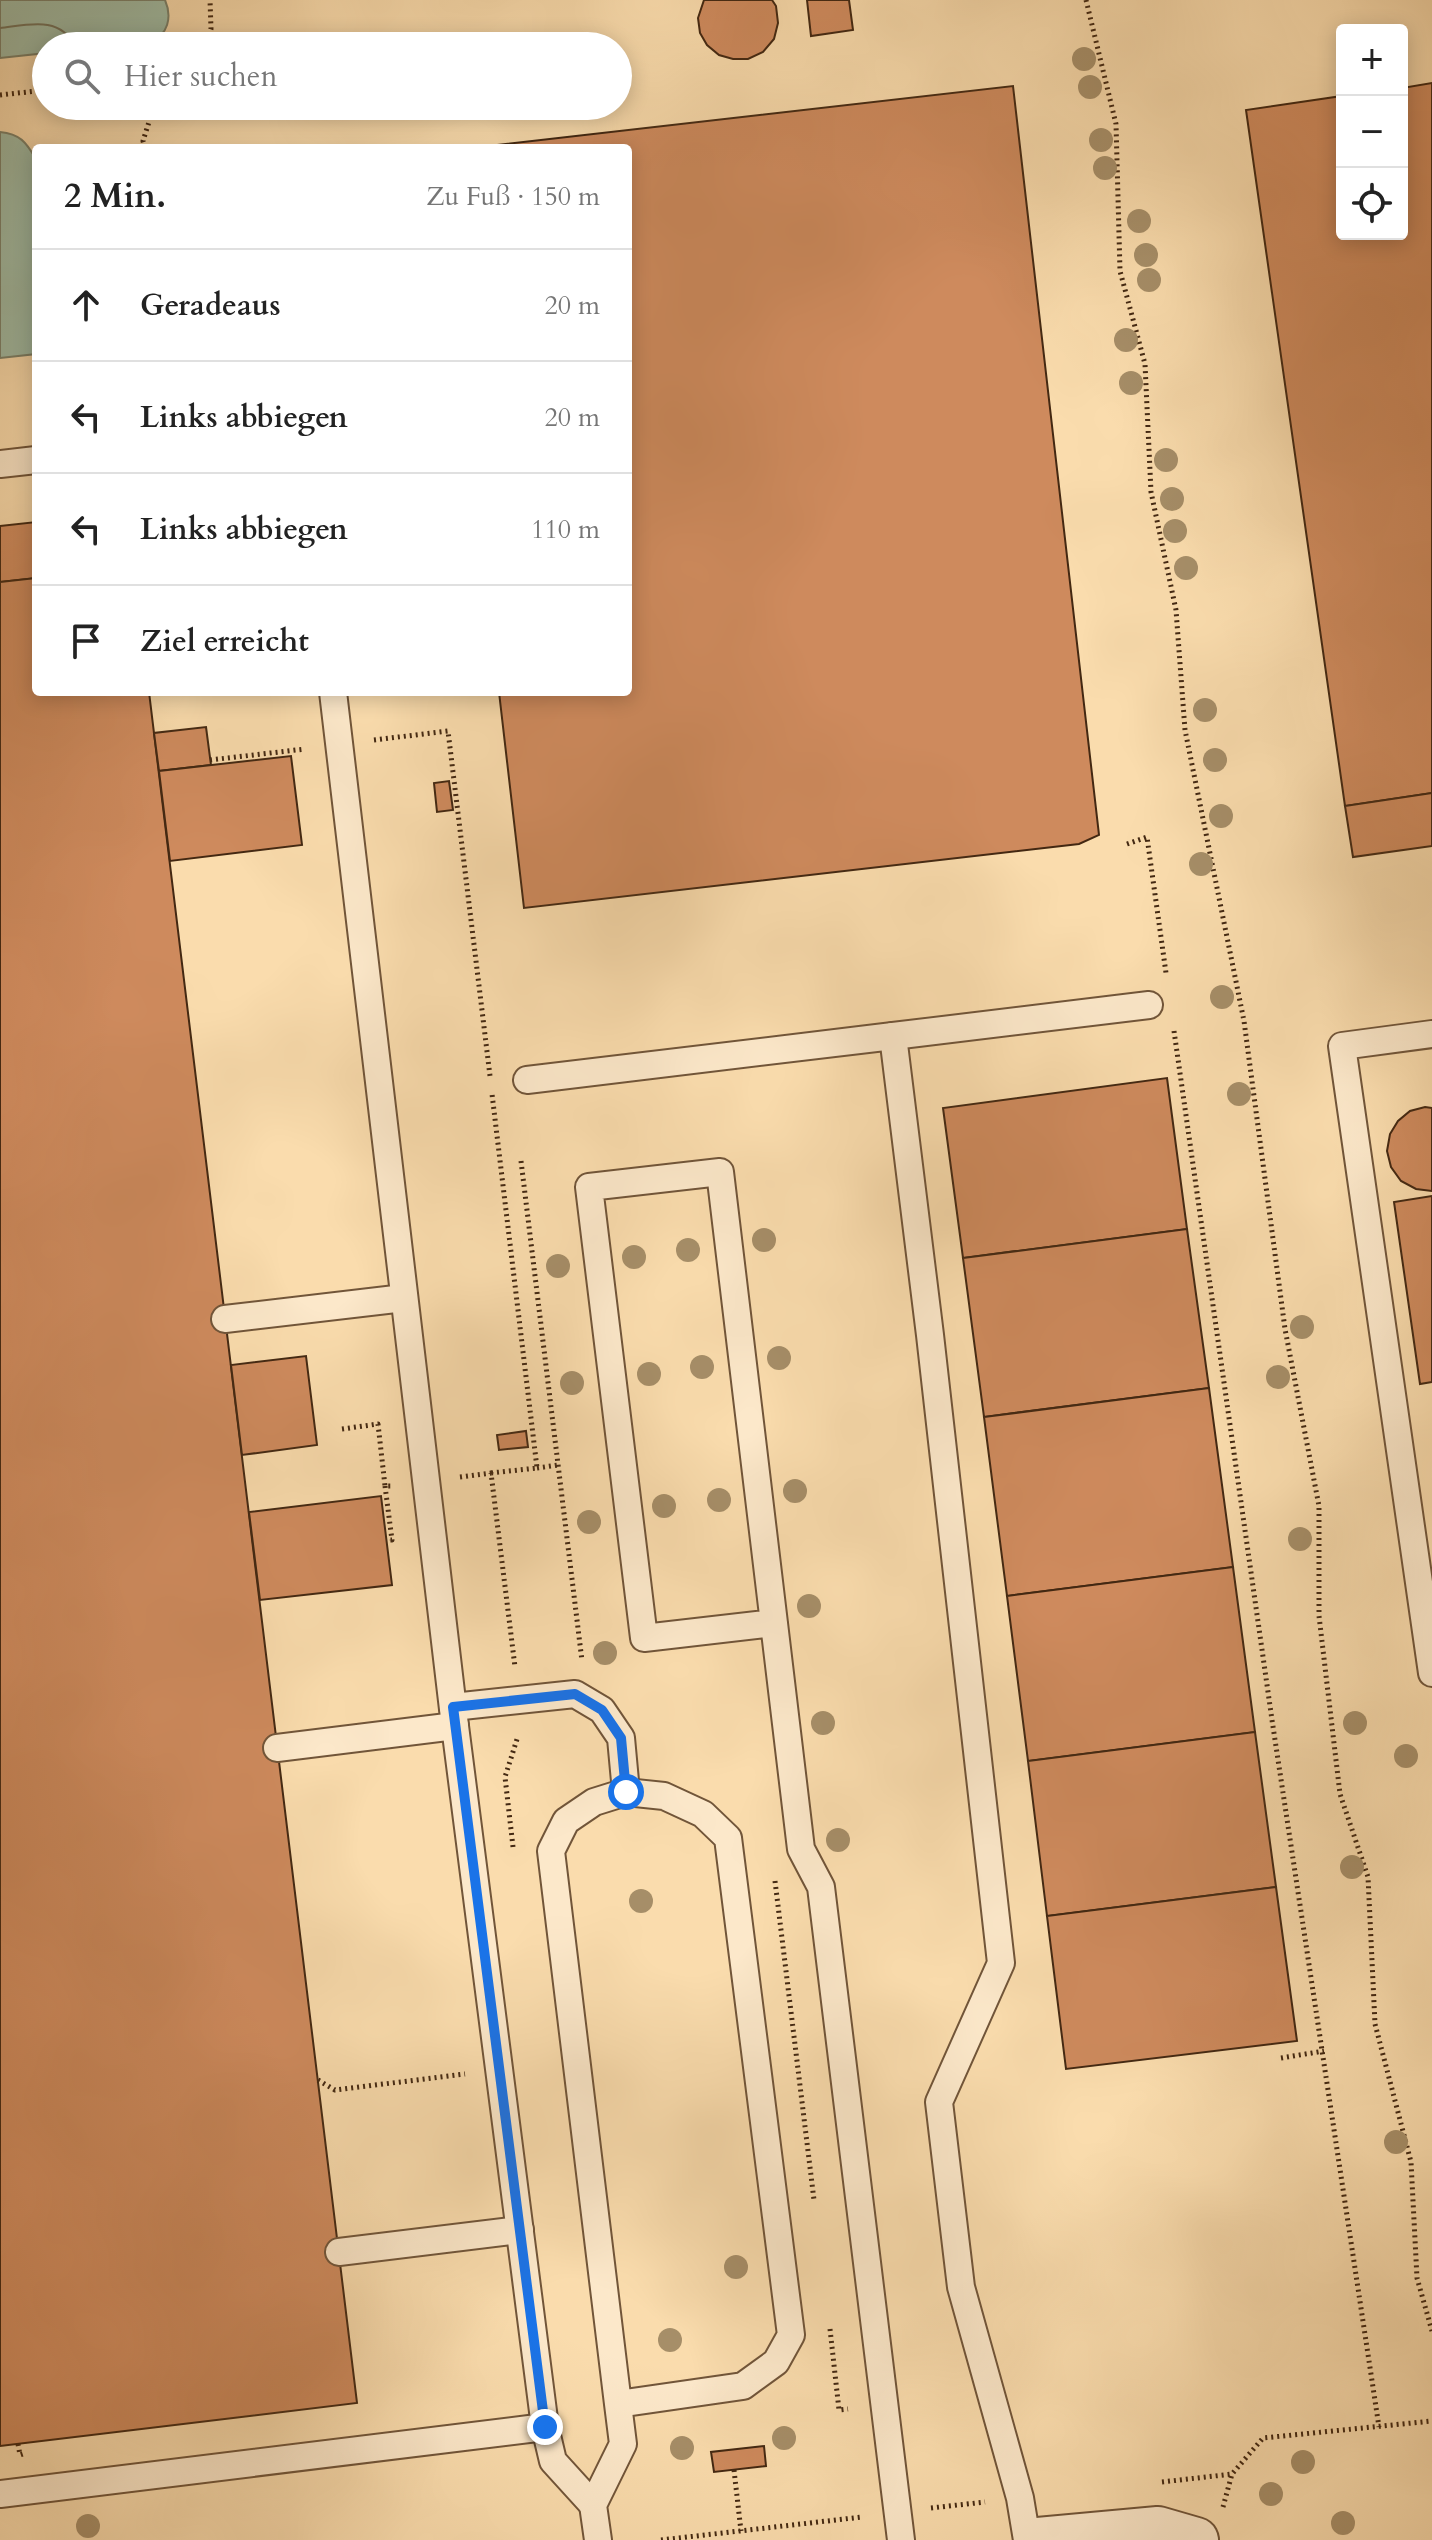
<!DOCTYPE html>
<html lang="de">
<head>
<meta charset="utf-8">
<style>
  :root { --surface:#fff; --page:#f2f2f2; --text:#222; --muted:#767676; --line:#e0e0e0 }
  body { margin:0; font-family:Cardo,serif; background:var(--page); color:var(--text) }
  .controls { position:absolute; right:24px; top:24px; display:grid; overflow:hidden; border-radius:8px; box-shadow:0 4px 20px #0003 }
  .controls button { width:72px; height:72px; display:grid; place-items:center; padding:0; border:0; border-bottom:2px solid var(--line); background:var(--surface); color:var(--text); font:40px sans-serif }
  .stop { position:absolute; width:24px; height:24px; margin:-18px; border:6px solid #1a73e8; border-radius:50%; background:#fff }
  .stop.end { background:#1a73e8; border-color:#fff; box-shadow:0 2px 8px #0008 }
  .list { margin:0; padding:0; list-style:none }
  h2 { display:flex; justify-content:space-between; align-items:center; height:104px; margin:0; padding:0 32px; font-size:34px }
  h2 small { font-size:26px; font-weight:400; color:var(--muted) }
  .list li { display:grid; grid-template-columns:52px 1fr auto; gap:24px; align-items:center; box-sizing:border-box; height:112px; padding:0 32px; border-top:2px solid var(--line) }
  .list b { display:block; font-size:30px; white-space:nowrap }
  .list em { font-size:26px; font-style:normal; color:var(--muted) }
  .icon { flex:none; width:44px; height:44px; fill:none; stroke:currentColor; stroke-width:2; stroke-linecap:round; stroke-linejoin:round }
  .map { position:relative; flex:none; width:1432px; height:2540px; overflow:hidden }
  .search { position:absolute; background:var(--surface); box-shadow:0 4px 20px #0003; left:32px; top:32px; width:600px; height:88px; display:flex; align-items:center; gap:20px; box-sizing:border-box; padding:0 28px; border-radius:44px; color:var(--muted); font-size:30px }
  .panel { position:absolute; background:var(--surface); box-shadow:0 4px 20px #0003; left:32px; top:144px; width:600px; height:552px; border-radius:8px }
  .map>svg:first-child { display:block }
  .water { fill:#9fbca6; stroke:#7a816b; stroke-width:2 }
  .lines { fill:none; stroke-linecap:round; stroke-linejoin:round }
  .shore { stroke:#71725c; stroke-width:2 }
  .building { fill:#ce8a5d; stroke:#432812; stroke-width:2 }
  .service-casing { stroke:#715539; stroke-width:30 }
  .minor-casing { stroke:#715539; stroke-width:48 }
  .path { stroke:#432812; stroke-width:5; stroke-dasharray:2 4; stroke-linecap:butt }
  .service { stroke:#fce8ca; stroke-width:26 }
  .minor { stroke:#fce8ca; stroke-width:44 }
  .tree { fill:#a68e68 }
  .route { stroke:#1a73e8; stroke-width:10 }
</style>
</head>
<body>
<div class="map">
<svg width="1432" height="2540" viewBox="0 0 1432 2540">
  <rect width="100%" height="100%" fill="#fadcad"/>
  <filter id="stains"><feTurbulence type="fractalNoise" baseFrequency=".0025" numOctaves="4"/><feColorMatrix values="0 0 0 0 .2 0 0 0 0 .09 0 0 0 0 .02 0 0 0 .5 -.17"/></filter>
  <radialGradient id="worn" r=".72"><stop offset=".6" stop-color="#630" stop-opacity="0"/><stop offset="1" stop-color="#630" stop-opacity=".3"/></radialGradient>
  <!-- water -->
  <g class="water">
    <path d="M 0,0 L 165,0 C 172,16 169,36 149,42 C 123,51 74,46 46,46 L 46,53 L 0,58 Z"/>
    <path d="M 0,132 C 20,134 26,142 36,159 L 36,354 L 0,358 Z"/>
  </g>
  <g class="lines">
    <!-- shore -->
    <path class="shore" d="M 0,28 C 27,25 61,15 74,46"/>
  </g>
  <!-- building -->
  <g class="building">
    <polygon points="704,0 772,0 776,6 778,23 774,39 763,52 748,59 733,59 719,55 707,45 700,33 698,18"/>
    <polygon points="807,0 849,0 853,30 811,36"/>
    <polygon points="1432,83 1432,793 1345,806 1246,110 1342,96 1342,234 1402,234 1402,88"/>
    <polygon points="1013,86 1099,835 1079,844 524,908 499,692 628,692 628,148 471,148"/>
    <polygon points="36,522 36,578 0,582 0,526"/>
    <polygon points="36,578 36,692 149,692 357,2403 0,2446 0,582"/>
    <polygon points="206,727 211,765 159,771 154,733"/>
    <polygon points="291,756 302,845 170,861 159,771"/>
    <polygon points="449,781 453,810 437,812 434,783"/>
    <polygon points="1432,793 1432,846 1353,857 1345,806"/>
    <polygon points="1167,1078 1187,1229 963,1258 943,1108"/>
    <polygon points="1425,1107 1432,1108 1432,1191 1416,1189 1401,1181 1391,1167 1387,1151 1390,1134 1398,1121 1410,1111"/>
    <polygon points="1432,1196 1432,1382 1420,1384 1394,1202"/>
    <polygon points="1187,1229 1209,1388 984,1417 963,1258"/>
    <polygon points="306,1356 317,1445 242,1455 231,1365"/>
    <polygon points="1209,1388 1233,1567 1007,1596 984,1417"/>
    <polygon points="526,1431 528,1447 499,1450 497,1435"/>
    <polygon points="381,1496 392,1585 260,1600 249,1512"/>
    <polygon points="1233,1567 1255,1732 1028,1761 1007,1596"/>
    <polygon points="1255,1732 1276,1887 1047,1916 1028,1761"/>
    <polygon points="1276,1887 1297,2041 1066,2069 1047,1916"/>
    <polygon points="764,2446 766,2466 714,2472 711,2452"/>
  </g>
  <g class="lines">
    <defs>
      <g id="service">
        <polyline points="0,464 36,460"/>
        <polyline points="333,692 455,1726 545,2427 553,2461 593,2505"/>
        <polyline points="1432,1034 1342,1046 1432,1673"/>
        <polyline points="527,1080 893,1036"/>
        <polyline points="225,1319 404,1298"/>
        <polyline points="774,1623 644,1638 589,1187 720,1172 801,1849 821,1887 901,2540"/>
        <polyline points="453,1707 575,1694 602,1710 621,1738 626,1792"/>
        <polyline points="277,1748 455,1726"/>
        <polyline points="339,2252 520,2230"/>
        <polyline points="0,2494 545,2427"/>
        <polyline points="598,2540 593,2505 623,2444 618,2404 551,1851 566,1821 594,1802 626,1792 664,1796 703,1814 728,1838 791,2335 776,2362 743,2386 618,2404"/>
        <polyline points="1027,2540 1020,2498 961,2287 939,2102 1001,1963 930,1335 893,1036 1149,1005"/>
      </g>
      <polyline id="minor" points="1038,2540 1158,2529 1196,2540"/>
    </defs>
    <!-- service casing -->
    <use href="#service" class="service-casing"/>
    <!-- minor casing -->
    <use href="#minor" class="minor-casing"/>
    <!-- path -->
    <g class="path">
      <polyline points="1086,0 1116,124 1120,271 1145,364 1151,492 1176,610 1185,730 1244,1021 1285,1329 1319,1506 1319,1616 1340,1794 1368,1877 1375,2024 1411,2162 1417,2278 1432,2331"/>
      <polyline points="204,46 211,29 210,0"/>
      <polyline points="0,95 46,90"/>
      <polyline points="145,148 143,141 154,106"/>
      <polyline points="374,740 448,731 490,1076"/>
      <polyline points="210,760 305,749"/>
      <polyline points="1127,844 1147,837 1166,973"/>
      <polyline points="1174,1031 1272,1720 1379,2427"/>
      <polyline points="521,1161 582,1661"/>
      <polyline points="342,1429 378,1424 385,1486 391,1486"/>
      <polyline points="537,1468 558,1465"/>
      <polyline points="491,1473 537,1468 492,1094"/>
      <polyline points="460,1477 491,1473 515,1667"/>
      <polyline points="385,1486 392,1540 386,1540"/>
      <polyline points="513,1847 505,1777 518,1736"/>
      <polyline points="775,1881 814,2200"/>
      <polyline points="1281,2058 1324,2051"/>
      <polyline points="318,2080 335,2090 465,2074"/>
      <polyline points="830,2329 839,2410 848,2409"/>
      <polyline points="18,2444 20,2455 23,2454"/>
      <polyline points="734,2470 741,2531"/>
      <polyline points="1162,2482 1232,2474"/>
      <polyline points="1223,2507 1232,2474 1263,2438 1432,2421"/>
      <polyline points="931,2508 985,2502"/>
      <polyline points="661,2540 862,2517"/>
    </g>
    <!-- service -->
    <use href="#service" class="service"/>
    <!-- minor -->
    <use href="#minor" class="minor"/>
  </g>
  <!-- trees -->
  <g class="tree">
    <circle cx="1084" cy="59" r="12"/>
    <circle cx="1090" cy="87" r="12"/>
    <circle cx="1101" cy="140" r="12"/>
    <circle cx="1105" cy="168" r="12"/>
    <circle cx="1139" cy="221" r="12"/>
    <circle cx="1146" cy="255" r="12"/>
    <circle cx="1149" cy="280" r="12"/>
    <circle cx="1126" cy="340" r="12"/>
    <circle cx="1131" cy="383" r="12"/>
    <circle cx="1166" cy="460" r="12"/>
    <circle cx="1172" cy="499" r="12"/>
    <circle cx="1175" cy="531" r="12"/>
    <circle cx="1186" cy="568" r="12"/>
    <circle cx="1205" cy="710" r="12"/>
    <circle cx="1215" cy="760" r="12"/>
    <circle cx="1221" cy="816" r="12"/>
    <circle cx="1201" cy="864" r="12"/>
    <circle cx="1222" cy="997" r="12"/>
    <circle cx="1239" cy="1094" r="12"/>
    <circle cx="764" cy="1240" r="12"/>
    <circle cx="688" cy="1250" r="12"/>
    <circle cx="634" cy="1257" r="12"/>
    <circle cx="558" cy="1266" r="12"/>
    <circle cx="1302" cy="1327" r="12"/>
    <circle cx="779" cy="1358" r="12"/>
    <circle cx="702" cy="1367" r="12"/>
    <circle cx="649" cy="1374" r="12"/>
    <circle cx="1278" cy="1377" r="12"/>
    <circle cx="572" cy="1383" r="12"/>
    <circle cx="795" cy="1491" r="12"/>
    <circle cx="719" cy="1500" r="12"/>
    <circle cx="664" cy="1506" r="12"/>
    <circle cx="589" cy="1522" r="12"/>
    <circle cx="1300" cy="1539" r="12"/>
    <circle cx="809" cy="1606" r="12"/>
    <circle cx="605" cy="1653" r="12"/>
    <circle cx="823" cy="1723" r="12"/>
    <circle cx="1355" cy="1723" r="12"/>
    <circle cx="1406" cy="1756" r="12"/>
    <circle cx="838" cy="1840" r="12"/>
    <circle cx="1352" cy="1867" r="12"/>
    <circle cx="641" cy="1901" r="12"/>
    <circle cx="1396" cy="2142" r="12"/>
    <circle cx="736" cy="2267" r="12"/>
    <circle cx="670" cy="2340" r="12"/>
    <circle cx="784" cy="2438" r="12"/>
    <circle cx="682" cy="2448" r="12"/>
    <circle cx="1303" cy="2462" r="12"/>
    <circle cx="1271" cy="2494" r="12"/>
    <circle cx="1343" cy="2523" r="12"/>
    <circle cx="88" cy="2526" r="12"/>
  </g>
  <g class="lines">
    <!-- route -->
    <polyline class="route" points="545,2427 453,1707 575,1694 602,1710 621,1738 626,1792"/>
  </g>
  <rect width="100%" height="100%" filter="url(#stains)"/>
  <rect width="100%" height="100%" fill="url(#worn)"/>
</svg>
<div class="controls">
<button>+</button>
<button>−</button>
<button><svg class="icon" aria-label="locate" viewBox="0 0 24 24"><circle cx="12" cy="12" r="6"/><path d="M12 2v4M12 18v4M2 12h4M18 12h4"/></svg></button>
</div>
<div class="stop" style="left:626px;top:1792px"></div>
<div class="stop end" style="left:545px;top:2427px"></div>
<div class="search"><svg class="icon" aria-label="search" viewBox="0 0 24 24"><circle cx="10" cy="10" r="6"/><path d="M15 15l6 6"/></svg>Hier suchen</div>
<section class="panel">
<h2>2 Min.<small>Zu Fuß · 150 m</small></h2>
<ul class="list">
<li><svg class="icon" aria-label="ahead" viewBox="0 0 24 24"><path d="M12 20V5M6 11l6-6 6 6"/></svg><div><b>Geradeaus</b></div><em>20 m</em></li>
<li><svg class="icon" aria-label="left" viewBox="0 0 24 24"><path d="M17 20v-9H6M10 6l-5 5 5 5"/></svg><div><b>Links abbiegen</b></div><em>20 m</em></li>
<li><svg class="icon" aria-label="left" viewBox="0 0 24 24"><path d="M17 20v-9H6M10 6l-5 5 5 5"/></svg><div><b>Links abbiegen</b></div><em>110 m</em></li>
<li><svg class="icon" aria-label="arrive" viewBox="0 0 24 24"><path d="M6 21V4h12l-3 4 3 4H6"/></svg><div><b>Ziel erreicht</b></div></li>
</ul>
</section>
</div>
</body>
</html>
